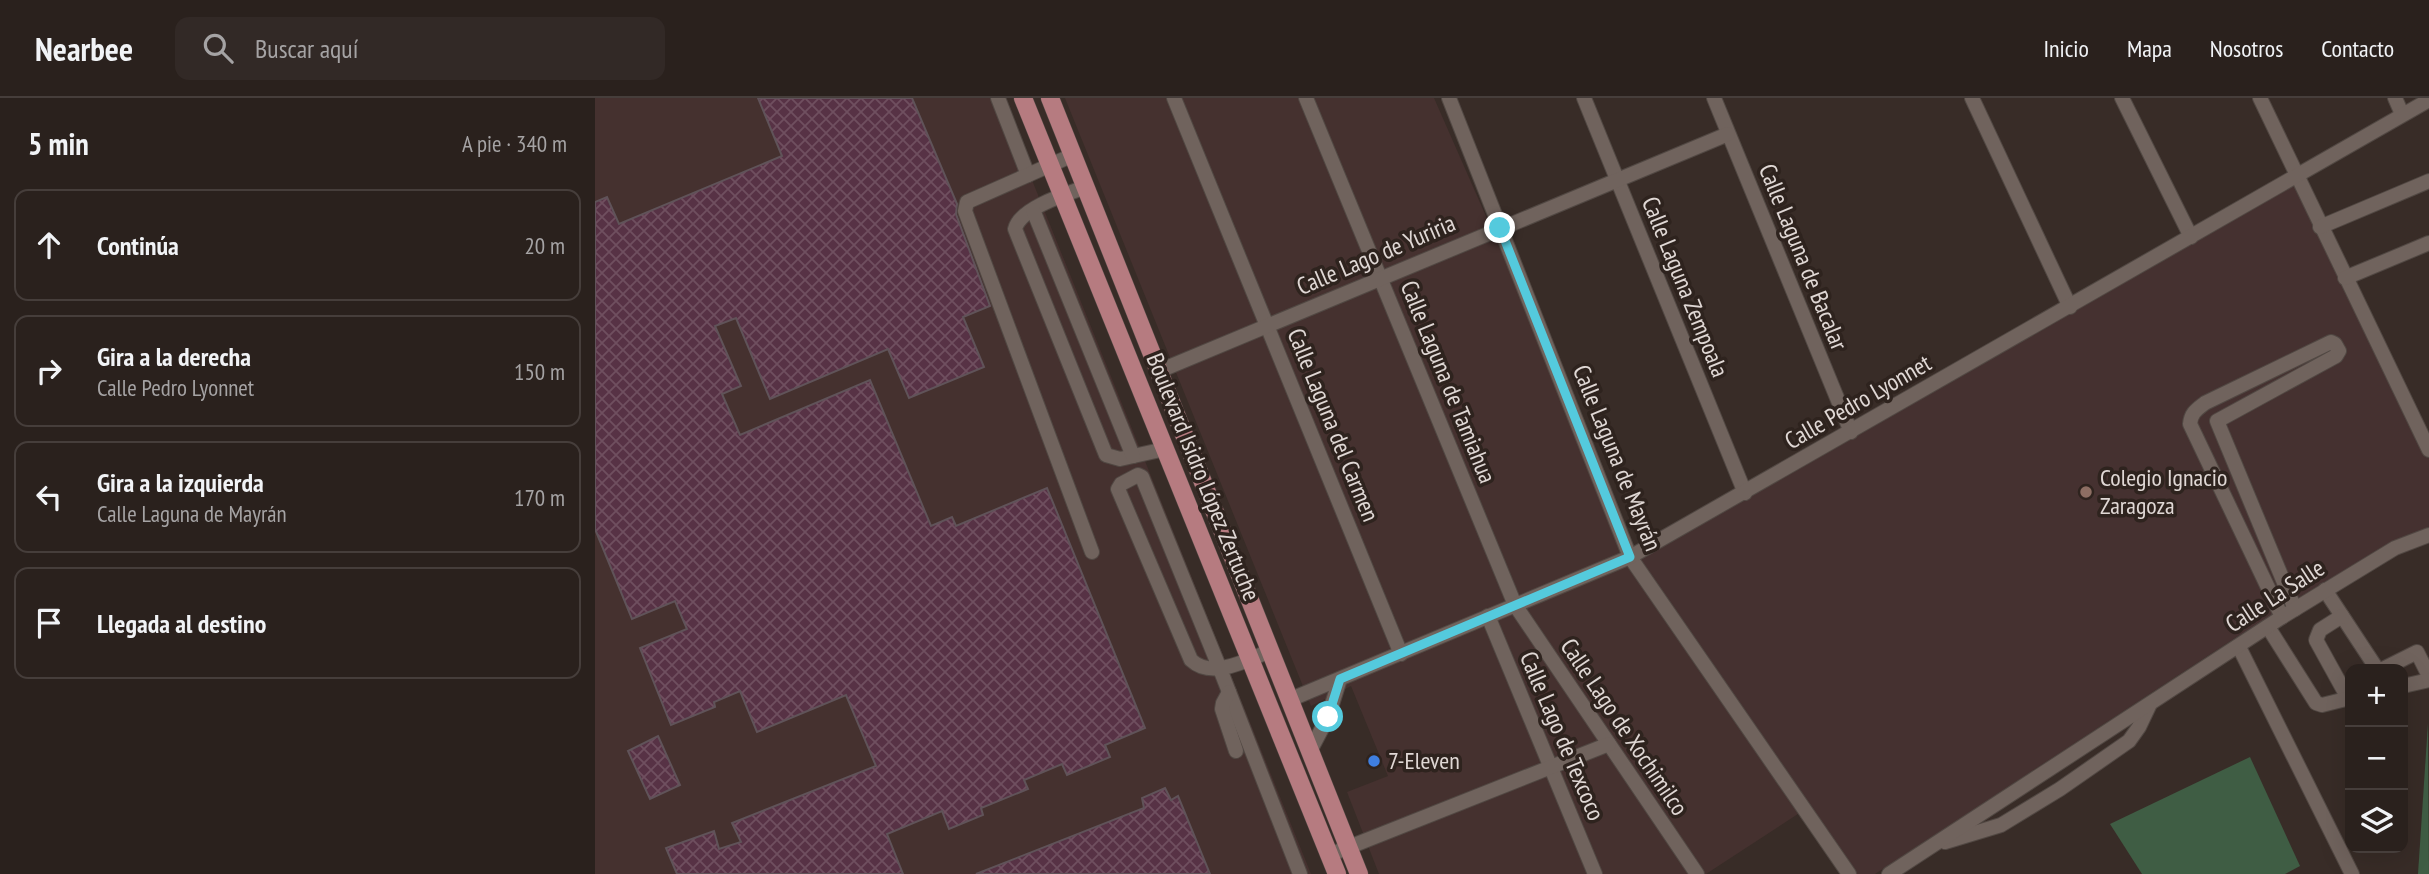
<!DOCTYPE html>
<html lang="es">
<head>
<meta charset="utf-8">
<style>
  :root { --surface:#2a211d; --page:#322926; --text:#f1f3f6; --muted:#a5a3a4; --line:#463e3b }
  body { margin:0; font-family:"PT Sans Narrow",sans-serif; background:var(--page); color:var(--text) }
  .controls { position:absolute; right:21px; bottom:21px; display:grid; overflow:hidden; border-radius:14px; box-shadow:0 7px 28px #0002 }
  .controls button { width:63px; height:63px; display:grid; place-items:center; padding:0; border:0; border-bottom:2px solid var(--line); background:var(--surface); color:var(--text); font:35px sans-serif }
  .stop { position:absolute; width:21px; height:21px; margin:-16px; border:5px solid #54cadd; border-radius:50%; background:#fff }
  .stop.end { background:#54cadd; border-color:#fff; box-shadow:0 2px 7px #0008 }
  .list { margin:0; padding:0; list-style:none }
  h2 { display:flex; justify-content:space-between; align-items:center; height:91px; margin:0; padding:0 28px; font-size:30px }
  h2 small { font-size:23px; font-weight:400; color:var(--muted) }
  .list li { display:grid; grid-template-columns:46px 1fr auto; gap:21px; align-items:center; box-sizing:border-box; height:112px; margin:0 14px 14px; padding:0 14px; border:2px solid var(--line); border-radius:14px }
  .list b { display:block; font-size:26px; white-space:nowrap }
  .list p { margin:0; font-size:23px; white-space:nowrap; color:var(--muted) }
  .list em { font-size:23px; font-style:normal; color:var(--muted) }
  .icon { flex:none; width:38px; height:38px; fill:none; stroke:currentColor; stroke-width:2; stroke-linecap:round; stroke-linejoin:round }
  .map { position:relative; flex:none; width:1834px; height:776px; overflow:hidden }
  header { display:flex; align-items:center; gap:42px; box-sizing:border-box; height:98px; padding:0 35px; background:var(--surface); border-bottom:2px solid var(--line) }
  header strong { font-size:33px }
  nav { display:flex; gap:38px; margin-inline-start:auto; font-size:24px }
  .search { width:490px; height:63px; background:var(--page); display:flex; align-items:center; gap:18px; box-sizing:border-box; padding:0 24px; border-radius:14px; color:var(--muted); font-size:26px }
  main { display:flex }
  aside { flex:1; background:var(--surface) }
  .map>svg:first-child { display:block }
  .industrial { fill:#45312f }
  .education { fill:#453130 }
  .pitch { fill:#3f5d44 }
  .building { fill:url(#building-cross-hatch); stroke:#605359; stroke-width:2 }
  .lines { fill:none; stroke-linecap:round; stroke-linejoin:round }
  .minor-casing { stroke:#514843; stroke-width:16 }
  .major-casing { stroke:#514843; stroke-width:19 }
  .minor { stroke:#70635d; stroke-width:14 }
  .major { stroke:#b67b80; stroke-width:18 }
  .route { stroke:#54cadd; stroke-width:9 }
  .education-dot { fill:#8d6e63; stroke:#2e231e; stroke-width:2.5 }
  .shop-dot { fill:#3f7fe0; stroke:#2e231e; stroke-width:2.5 }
  .labels { text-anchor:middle; stroke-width:7; stroke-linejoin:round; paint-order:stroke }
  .street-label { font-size:24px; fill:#e0d8d5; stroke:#2e231e }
  .poi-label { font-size:24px; fill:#e0d8d5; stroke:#2e231e; text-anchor:start }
</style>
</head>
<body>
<header>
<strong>Nearbee</strong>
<div class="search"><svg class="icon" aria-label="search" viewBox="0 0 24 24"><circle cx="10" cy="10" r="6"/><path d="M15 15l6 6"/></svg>Buscar aquí</div>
<nav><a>Inicio</a><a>Mapa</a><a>Nosotros</a><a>Contacto</a></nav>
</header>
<main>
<aside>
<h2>5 min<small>A pie · 340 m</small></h2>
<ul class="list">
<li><svg class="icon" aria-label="ahead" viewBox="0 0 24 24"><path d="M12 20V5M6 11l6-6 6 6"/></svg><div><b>Continúa</b></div><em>20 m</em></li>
<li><svg class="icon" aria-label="right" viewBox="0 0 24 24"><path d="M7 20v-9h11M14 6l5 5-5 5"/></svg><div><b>Gira a la derecha</b><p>Calle Pedro Lyonnet</p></div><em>150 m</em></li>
<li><svg class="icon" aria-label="left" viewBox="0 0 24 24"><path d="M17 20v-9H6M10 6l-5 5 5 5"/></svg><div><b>Gira a la izquierda</b><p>Calle Laguna de Mayrán</p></div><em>170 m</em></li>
<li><svg class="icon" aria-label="arrive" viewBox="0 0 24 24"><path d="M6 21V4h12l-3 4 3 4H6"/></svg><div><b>Llegada al destino</b></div></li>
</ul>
</aside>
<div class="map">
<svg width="1834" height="776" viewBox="0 0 1834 776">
  <defs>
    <pattern id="building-cross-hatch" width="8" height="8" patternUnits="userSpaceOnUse" patternTransform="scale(1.75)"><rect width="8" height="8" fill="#573245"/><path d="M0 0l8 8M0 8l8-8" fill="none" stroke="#6f4f5f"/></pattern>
  </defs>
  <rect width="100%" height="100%" fill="#382c27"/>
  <!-- industrial -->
  <g class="industrial">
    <polygon points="0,0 404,0 716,776 0,776"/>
    <polygon points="470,0 839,0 1039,455 1209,712 1111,776 784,776 752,694 793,678 756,588 716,608"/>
  </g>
  <!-- education -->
  <polygon class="education" points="1701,79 1834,352 1834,437 1795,451 1640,540 1280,776 1260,776 1035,459"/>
  <!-- pitch -->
  <g class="pitch">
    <polygon points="1833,625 1834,776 1823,776"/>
    <polygon points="1655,659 1705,768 1690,776 1547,776 1515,726"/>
  </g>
  <!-- building -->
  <g class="building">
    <polygon points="163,0 317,0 362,106 361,116 395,208 368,219 389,269 314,300 293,251 175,301 141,220 120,228 146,288 127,296 145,337 275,282 336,428 357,419 361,428 452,390 550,630 510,647 515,659 472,677 467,666 429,682 433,691 386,710 388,717 354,731 347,713 292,736 308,776 82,776 71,750 119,733 124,751 146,744 137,725 281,668 251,597 162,634 145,593 119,604 120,609 76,627 45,550 92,531 80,503 37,521 0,431 0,104 12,99 24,126 187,58"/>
    <polygon points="63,638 85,687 55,701 33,653"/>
    <polygon points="570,690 576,702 583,698 615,776 381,776 549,710 547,700"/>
  </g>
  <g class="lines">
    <defs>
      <g id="minor">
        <polyline points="403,0 433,77"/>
        <polyline points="579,0 806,556"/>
        <polyline points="711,0 920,507 1102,776"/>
        <polyline points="854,0 1035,459 1254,776"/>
        <polyline points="989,0 1150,395"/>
        <polyline points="1119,0 1256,334"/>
        <polyline points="1377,0 1475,209"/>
        <polyline points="1527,0 1596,139"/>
        <polyline points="1665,0 1834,352"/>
        <polyline points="1800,0 1807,16"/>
        <polyline points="478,57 372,104 370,113 497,454"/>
        <path d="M 491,89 C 471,96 425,110 420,131 L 511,357 L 525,361 L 570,351"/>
        <polyline points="438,112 538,358"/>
        <polyline points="1725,129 1834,83"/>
        <polyline points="1750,180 1834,145"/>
        <polyline points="564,273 1133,36"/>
        <polyline points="1730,492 1782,571"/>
        <polyline points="893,518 1000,776"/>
        <polyline points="1747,518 1725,532 1721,542 1753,600"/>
        <path d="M 1687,519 L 1595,326 C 1596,315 1601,312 1610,305 L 1736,244 L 1740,246 L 1744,253 L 1741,258 L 1622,323 L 1700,511"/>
        <polyline points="1673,529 1721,605 1727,607 1755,600"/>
        <polyline points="1644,549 1757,776"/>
        <path d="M 675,553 C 652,562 617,582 596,562 L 523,391 L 526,386 L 543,377 L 547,379 L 625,571 L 634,594 L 705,776"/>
        <polyline points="1788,571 1822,554 1834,578"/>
        <polyline points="1808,588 1834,582"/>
        <polyline points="634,594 628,605 627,611 641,653"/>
        <polyline points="694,602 1035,459 1834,2"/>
        <polyline points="715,653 733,619 745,581"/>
        <polyline points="1350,744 1406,727 1465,691 1534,643 1544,629 1554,608"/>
        <polyline points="734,757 1014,646"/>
        <polyline points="1294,776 1687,519 1800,450 1834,437"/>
      </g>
      <g id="major">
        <polyline points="428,0 742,776"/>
        <polyline points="455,0 764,776"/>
      </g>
    </defs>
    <!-- minor casing -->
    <use href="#minor" class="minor-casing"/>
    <!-- major casing -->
    <use href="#major" class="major-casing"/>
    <!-- minor -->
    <use href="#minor" class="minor"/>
    <!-- major -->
    <use href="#major" class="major"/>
  </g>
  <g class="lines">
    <!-- route -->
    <polyline class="route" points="733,619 745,581 1035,459 905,130"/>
  </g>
  <!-- markers -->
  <circle class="education-dot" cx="1491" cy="394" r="7"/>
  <circle class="shop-dot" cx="779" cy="663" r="7"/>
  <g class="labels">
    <!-- street labels -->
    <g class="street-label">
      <text transform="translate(781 157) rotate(-23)" y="8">Calle Lago de Yuriria</text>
      <text transform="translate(1208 159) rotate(68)" y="8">Calle Laguna de Bacalar</text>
      <text transform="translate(1090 189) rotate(68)" y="8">Calle Laguna Zempoala</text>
      <text transform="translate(853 284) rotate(68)" y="8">Calle Laguna de Tamiahua</text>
      <text transform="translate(1263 304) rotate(-30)" y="8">Calle Pedro Lyonnet</text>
      <text transform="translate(738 327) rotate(68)" y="8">Calle Laguna del Carmen</text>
      <text transform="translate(1022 360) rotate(68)" y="8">Calle Laguna de Mayrán</text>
      <text transform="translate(608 379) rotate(68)" y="8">Boulevard Isidro López Zertuche</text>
      <text transform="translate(1680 498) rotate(-33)" y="8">Calle La Salle</text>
      <text transform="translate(1029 629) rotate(56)" y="8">Calle Lago de Xochimilco</text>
      <text transform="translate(967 638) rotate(67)" y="8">Calle Lago de Texcoco</text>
    </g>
    <!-- poi labels -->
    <g class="poi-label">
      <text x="1505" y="388">Colegio Ignacio<tspan x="1505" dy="28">Zaragoza</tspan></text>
      <text x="793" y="671">7-Eleven</text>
    </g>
  </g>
</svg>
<div class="controls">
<button>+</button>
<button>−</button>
<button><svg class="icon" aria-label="layers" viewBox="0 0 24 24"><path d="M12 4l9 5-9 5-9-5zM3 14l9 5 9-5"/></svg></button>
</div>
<div class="stop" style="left:733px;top:619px"></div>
<div class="stop end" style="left:905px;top:130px"></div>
</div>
</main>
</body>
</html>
